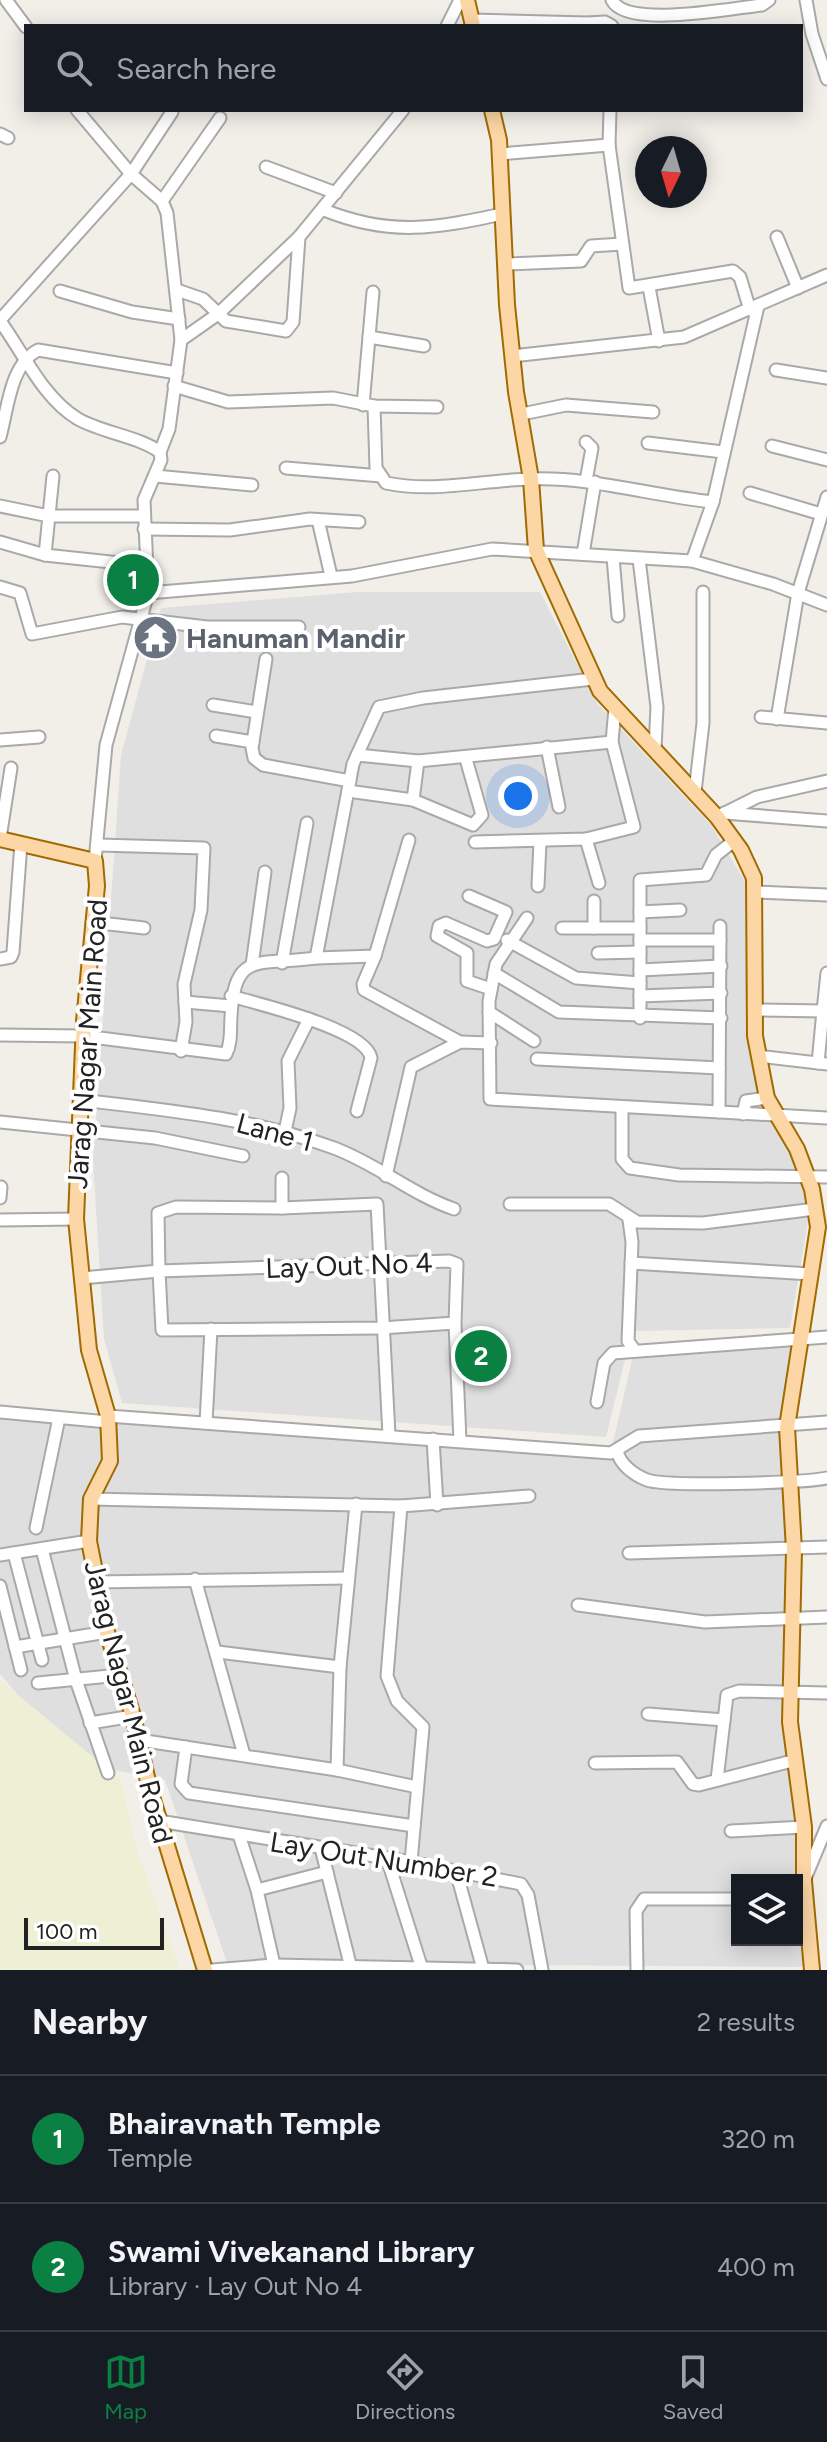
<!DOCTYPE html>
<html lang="en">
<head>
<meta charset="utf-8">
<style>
  :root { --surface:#171b24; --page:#20242c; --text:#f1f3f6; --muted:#9ea1a6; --line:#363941; --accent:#0b8043 }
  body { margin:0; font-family:Figtree,sans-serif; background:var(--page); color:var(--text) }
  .controls { position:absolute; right:24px; bottom:24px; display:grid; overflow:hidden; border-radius:0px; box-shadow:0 4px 20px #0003 }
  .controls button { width:72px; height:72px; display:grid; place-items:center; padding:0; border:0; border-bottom:2px solid var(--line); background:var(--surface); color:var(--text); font:40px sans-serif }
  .compass { position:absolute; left:635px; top:136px; width:72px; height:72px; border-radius:50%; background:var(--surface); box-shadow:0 4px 20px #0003; rotate:185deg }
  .scale { position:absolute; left:24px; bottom:20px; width:140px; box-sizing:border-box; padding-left:8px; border:4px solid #222; border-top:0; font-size:22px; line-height:28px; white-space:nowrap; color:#222; -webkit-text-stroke:6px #fff; paint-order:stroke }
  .you { position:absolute; left:518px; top:796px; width:28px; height:28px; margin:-20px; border:6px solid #fff; border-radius:50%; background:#1a73e8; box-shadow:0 0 0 12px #1a73e833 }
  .badge { display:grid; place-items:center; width:52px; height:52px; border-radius:50%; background:var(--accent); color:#fff; font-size:26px; font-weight:700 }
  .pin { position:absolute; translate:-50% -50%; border:4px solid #fff; box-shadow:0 2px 8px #0006 }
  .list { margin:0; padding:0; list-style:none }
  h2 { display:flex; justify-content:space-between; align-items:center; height:104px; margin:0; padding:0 32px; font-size:34px }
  h2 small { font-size:26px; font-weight:400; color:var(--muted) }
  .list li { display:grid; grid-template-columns:52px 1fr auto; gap:24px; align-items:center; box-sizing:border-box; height:128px; padding:0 32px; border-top:2px solid var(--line) }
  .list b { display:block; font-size:30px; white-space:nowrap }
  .list p { margin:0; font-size:26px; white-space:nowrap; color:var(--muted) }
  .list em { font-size:26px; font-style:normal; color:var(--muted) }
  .icon { flex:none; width:44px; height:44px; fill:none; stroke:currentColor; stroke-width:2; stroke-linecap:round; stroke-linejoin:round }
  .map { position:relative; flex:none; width:827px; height:1970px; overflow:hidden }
  .search { position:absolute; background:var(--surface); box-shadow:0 4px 20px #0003; left:24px; right:24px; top:24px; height:88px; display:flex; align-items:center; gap:20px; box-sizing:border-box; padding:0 28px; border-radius:0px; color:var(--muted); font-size:30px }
  .sheet { height:360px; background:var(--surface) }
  nav { display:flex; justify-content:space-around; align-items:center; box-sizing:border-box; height:112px; border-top:2px solid var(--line); background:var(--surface); font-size:22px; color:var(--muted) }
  nav a { display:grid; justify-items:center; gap:4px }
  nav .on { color:var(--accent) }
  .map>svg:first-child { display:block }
  .residential { fill:#e0dfdf; fill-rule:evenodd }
  .farmland { fill:#eef0d5 }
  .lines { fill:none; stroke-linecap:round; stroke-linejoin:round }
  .minor-casing { stroke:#a9a9a9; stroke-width:15 }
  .major-casing { stroke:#a06b00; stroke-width:18 }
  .minor { stroke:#fff; stroke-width:11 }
  .major { stroke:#fcd6a4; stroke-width:14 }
  .labels { text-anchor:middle; stroke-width:8; stroke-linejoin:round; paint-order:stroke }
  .worship-label { font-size:28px; font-weight:bold; fill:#5b616d; stroke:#fff; text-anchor:start }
  .street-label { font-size:28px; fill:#222; stroke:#fff }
</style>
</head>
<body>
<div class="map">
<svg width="827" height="1970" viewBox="0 0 827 1970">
  <rect width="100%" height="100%" fill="#f2efe9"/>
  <!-- residential -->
  <g class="residential">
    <polygon points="358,592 540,592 597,703 711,825 746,883 747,995 759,1096 787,1145 802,1183 808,1221 790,1328 632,1331 606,1437 122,1403 104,1339 93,1161 121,755 161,608"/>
    <path d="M 794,1343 L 786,1462 L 792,1715 L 809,1967 L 227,1963 L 165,1780 L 75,1762 L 0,1674 L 0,1413 L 92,1424 L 136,1422 L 610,1456 L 634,1351 ZM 737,1880 L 797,1880 L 797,1940 L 737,1940 Z"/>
  </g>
  <!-- farmland -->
  <polygon class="farmland" points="0,1680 121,1780 137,1850 180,1970 0,1970"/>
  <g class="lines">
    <defs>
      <g id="minor">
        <polyline points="6,0 26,27"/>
        <path d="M 612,0 C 626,29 732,8 762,5 L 769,0"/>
        <polyline points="806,0 812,34 827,79"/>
        <polyline points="472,20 588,23 588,26"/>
        <polyline points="588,23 605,22 612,26"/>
        <polyline points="447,26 460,0"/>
        <polyline points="77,110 131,174 162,201 167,213 181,340 169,429 160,452"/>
        <polyline points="610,110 609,145 629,288 733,271 740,277 750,310"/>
        <polyline points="0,134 8,138"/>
        <polyline points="500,154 609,145"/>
        <polyline points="266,167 336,193"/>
        <polyline points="162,201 220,118"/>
        <path d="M 324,210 C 391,237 435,228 503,214"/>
        <polyline points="777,237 798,288"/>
        <polyline points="505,264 581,261 591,246 622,244"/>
        <polyline points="649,287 659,341"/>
        <polyline points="177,290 203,299 226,321 286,331 293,322 299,237"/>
        <polyline points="60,291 132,312 179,319"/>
        <polyline points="758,306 713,502 692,561 773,584 827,605"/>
        <polyline points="0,320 131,174 172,112"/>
        <path d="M 0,321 C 24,354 43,398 78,419 C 103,433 137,436 160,452 L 161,460 L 144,500 L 148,593 L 106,745 L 95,861"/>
        <polyline points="369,337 424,346"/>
        <polyline points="181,340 218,314 299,237 403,110"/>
        <polyline points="512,356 684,337 827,275"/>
        <polyline points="776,370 827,378"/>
        <polyline points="174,386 228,402 333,398 374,406 437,407"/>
        <polyline points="363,405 373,292"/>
        <path d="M 374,406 L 376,468 L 386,483 C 435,493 482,480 532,479 C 593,477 652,496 713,502"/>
        <polyline points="522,414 566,405 653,412"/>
        <path d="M 0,437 C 8,408 10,365 38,350 L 177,373"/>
        <polyline points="648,443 723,452"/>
        <polyline points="772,446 827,460"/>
        <polyline points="286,468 381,476"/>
        <polyline points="155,476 252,485"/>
        <polyline points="586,481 592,448 586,442"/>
        <polyline points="750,493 821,514"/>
        <polyline points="0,506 49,516 143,516"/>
        <polyline points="318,520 331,576"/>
        <polyline points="144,529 230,530 310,519 359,522"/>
        <polyline points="0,542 45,555 148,566"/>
        <polyline points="583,554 595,482"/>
        <polyline points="45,555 53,476"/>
        <polyline points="613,557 618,616"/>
        <polyline points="639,559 657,707 655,749"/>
        <polyline points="0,587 20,593 32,634 122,617 207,627 299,627"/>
        <polyline points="148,593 352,576 492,549 692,561"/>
        <polyline points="266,659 252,748 254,758 263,765 350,781"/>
        <polyline points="213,705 257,712"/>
        <polyline points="761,717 827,723"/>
        <polyline points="777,719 798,593 827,497"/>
        <polyline points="216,736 253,742"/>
        <polyline points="0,740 39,737"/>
        <polyline points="547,747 559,807"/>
        <polyline points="357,755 418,761 612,742"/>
        <polyline points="348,791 413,800 473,825 482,815 466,759"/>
        <polyline points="695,792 703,723 703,592"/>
        <polyline points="413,800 418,761"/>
        <polyline points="724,813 827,821"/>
        <polyline points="717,817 757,797 827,781"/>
        <polyline points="0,838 11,768"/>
        <polyline points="586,839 599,883"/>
        <polyline points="475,842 586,839 634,827 612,742 615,708"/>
        <polyline points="99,845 204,848 201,910 184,984 186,1022 181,1051"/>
        <polyline points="538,886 540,842"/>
        <polyline points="756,892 827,895"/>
        <polyline points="469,896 506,912 494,939 487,941 446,923 439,926 437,936 467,953 467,981 491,989"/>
        <polyline points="594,901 594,928"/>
        <polyline points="640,912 680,910"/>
        <polyline points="527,918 496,964 489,1001 490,1099 827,1118"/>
        <polyline points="92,922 144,928"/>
        <polyline points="562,928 640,928"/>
        <polyline points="507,940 576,978 640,983"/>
        <polyline points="640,940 720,940"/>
        <polyline points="598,953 640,952"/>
        <polyline points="375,956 363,984 364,990 460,1042"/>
        <polyline points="316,958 375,956 409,840"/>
        <polyline points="0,959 11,957 13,952 21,843"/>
        <polyline points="282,963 307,823"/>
        <polyline points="252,965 265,872"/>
        <polyline points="640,970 721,966"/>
        <polyline points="494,973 559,1012 721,1018"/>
        <path d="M 231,996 C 258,1004 366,1029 371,1058 L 357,1111"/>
        <polyline points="640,996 721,993"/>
        <polyline points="185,1002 231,1006"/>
        <polyline points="754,1010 823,1011 827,973"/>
        <polyline points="489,1012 534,1041"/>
        <polyline points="640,1018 640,880 706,875 716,855 735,840"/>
        <path d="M 0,1035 L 84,1036 L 226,1054 C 232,1043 230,1029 231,1017 C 234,949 259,966 316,958 L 353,764 L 379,707 L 423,698 L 593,679"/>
        <polyline points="758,1056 827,1064"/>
        <polyline points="537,1059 719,1068"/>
        <polyline points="818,1063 823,1011 827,1011"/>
        <path d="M 81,1100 C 167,1110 253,1118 334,1148 C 377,1164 411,1194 454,1209"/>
        <polyline points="622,1109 622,1159 630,1168 679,1175 827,1177"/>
        <polyline points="719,1112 720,926"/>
        <polyline points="743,1114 746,1101 767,1098"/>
        <polyline points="0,1122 155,1138 243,1156"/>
        <polyline points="285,1131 290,1108 288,1061 309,1019"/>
        <polyline points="386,1176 411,1067 460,1042 491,1043"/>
        <polyline points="282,1178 282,1208"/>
        <polyline points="0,1198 1,1187"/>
        <polyline points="510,1204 609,1204 637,1222 703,1223 815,1209"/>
        <polyline points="0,1220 76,1219"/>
        <polyline points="629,1220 632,1242 628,1341 635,1351"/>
        <polyline points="631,1263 811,1274"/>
        <polyline points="82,1278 159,1271 158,1213 176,1207 282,1208 377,1204 389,1435"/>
        <polyline points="455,1323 381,1328 162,1330 159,1271 449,1261 457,1264 455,1323 460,1441"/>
        <polyline points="597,1402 604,1363 613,1353 827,1337"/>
        <polyline points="0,1412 108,1422"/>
        <polyline points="108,1416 611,1453 639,1436 827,1422"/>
        <polyline points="206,1423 211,1329"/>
        <polyline points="433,1439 437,1505"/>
        <path d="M 617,1450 C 619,1464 634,1475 647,1480 C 666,1487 802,1483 827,1478"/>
        <polyline points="91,1499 401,1506 529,1496"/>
        <polyline points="401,1506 387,1676 397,1701 423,1727 411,1862"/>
        <polyline points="36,1528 59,1418"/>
        <polyline points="42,1549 76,1680 108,1773"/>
        <polyline points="14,1553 42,1660"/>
        <polyline points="629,1553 827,1547"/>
        <polyline points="0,1555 89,1541"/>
        <polyline points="195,1579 244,1755"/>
        <polyline points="96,1582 347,1578"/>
        <polyline points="0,1586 21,1670"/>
        <polyline points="578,1605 705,1622 827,1617"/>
        <polyline points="15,1647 107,1632"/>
        <polyline points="218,1652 340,1667"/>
        <polyline points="38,1683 120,1675"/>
        <polyline points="648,1714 724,1720"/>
        <polyline points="90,1723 133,1716"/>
        <polyline points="139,1740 337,1770 417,1787"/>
        <polyline points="186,1747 181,1784 189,1793 414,1826"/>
        <polyline points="595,1763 677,1762 693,1784 699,1785 796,1760"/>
        <polyline points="337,1770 340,1667 356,1504"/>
        <polyline points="717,1780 727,1695 739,1691 827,1693"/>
        <polyline points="159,1821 411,1862 521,1884 528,1895 542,1970"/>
        <polyline points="731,1831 804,1827"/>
        <polyline points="239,1835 257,1890 274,1965"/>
        <polyline points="321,1848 351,1968"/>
        <polyline points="387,1858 422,1969"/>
        <polyline points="456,1871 483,1969"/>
        <polyline points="804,1881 827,1826"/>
        <polyline points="257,1890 327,1872"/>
        <polyline points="212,1970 274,1965 517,1970"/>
        <polyline points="637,1970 636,1911 644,1899 737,1899"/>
      </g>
      <g id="major">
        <polyline points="467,0 473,26"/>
        <polyline points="492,110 499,140 507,305 516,392 531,479 536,550 600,691 717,817 741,850 754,878 755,1036 767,1098 797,1149 812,1189 818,1227 787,1427 794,1550 790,1722 804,1827 804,1881 812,1970"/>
        <polyline points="0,839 95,861 97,886 84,1021 76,1219 89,1350 108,1416 110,1461 91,1499 89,1541 107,1632 133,1716 150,1790 205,1970"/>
      </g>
    </defs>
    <!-- minor casing -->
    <use href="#minor" class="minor-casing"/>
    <!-- major casing -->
    <use href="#major" class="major-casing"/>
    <!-- minor -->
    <use href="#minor" class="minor"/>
    <!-- major -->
    <use href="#major" class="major"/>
  </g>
  <!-- icons -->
  <defs>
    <symbol id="temple-disc" viewBox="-11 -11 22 22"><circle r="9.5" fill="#6b7280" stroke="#fff"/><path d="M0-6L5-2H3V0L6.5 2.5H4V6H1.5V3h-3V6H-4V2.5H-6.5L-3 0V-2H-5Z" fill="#fff"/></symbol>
  </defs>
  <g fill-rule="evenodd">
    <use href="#temple-disc" x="130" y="612" width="51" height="51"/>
  </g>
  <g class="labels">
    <!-- worship labels -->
    <g class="worship-label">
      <text x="186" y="648">Hanuman Mandir</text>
    </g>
    <!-- street labels -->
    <g class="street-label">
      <text transform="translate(87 1044) rotate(-86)" y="10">Jarag Nagar Main Road</text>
      <text transform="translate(275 1132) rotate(15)" y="10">Lane 1</text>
      <text transform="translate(349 1265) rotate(-2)" y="10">Lay Out No 4</text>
      <text transform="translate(129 1702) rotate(76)" y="10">Jarag Nagar Main Road</text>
      <text transform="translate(384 1859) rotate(9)" y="10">Lay Out Number 2</text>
    </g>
  </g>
</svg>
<div class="controls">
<button><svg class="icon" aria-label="layers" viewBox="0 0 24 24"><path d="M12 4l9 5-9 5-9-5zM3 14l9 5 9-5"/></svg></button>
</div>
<svg class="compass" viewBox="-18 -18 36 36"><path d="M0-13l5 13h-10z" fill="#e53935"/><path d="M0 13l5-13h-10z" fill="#9ea1a6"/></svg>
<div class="scale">100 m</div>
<div class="you"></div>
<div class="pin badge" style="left:133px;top:580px">1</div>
<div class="pin badge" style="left:481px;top:1356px">2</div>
<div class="search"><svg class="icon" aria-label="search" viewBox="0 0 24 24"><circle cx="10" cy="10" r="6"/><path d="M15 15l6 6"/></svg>Search here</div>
</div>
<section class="sheet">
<h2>Nearby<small>2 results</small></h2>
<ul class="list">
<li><span class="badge">1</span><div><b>Bhairavnath Temple</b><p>Temple</p></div><em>320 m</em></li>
<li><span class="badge">2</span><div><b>Swami Vivekanand Library</b><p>Library · Lay Out No 4</p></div><em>400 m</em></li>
</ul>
</section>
<nav>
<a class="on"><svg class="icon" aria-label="map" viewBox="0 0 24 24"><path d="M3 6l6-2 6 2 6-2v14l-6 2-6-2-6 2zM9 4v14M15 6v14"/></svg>Map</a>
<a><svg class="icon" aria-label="directions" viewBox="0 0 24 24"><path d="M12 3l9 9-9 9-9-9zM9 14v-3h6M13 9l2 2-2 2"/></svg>Directions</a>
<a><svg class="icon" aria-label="saved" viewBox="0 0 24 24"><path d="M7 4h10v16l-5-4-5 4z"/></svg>Saved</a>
</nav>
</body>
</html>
